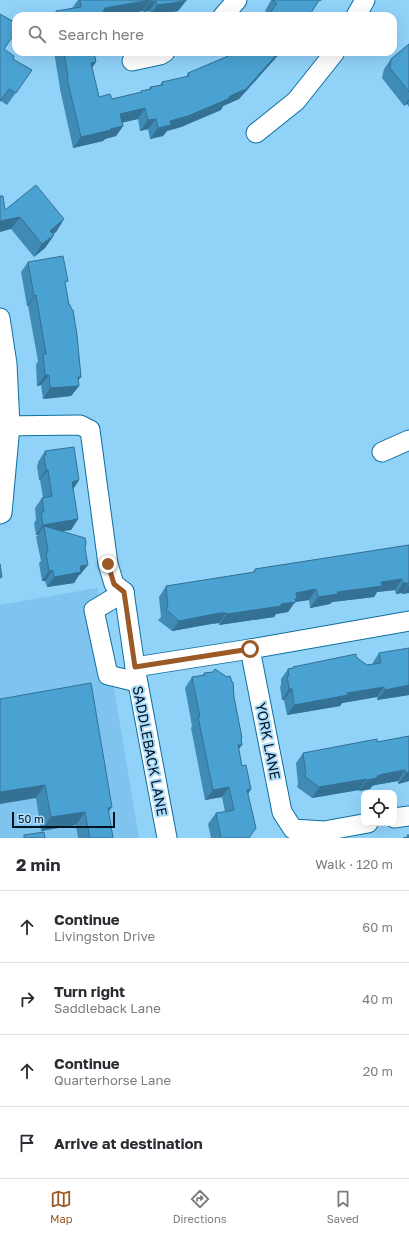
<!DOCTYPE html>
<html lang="en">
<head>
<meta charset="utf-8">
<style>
  :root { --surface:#fff; --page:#f2f2f3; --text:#2b2b33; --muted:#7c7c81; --line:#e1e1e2; --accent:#9a5925 }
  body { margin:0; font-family:"Golos Text",sans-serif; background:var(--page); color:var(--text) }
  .controls { position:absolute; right:12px; bottom:12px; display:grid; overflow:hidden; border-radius:8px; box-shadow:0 4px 16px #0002 }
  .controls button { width:36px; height:36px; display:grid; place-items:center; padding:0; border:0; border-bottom:1px solid var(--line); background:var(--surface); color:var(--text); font:20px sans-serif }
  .scale { position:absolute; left:12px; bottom:10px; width:103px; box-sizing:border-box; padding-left:4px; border:2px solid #001321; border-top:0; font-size:11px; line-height:14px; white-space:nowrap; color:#001321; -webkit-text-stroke:3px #adddfa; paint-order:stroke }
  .stop { position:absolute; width:12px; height:12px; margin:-9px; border:3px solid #9a5925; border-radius:50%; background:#fff }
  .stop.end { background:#9a5925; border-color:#fff; box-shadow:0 1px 4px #0008 }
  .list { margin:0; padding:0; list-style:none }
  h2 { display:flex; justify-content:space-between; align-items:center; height:52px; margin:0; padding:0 16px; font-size:17px }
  h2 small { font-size:13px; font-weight:400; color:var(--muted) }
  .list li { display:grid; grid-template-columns:26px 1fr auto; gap:12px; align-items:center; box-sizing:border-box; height:72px; padding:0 16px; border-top:1px solid var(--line) }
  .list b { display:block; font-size:15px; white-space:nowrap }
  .list p { margin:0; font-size:13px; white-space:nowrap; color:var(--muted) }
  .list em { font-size:13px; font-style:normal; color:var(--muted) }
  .icon { flex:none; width:22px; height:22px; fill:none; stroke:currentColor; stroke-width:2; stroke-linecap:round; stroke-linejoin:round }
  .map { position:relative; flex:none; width:409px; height:838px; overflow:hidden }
  .search { position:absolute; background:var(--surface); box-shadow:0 4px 16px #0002; left:12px; right:12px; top:12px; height:44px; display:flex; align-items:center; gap:10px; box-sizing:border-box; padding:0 14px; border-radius:12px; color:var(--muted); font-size:15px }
  .sheet { height:340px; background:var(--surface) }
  nav { display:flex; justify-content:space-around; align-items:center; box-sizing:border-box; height:56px; border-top:1px solid var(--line); background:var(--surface); font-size:11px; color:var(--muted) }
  nav a { display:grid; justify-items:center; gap:2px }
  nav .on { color:var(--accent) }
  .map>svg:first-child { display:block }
  .built { fill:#7ec4ef }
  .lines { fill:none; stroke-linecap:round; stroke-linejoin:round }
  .minor-casing { stroke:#0e709d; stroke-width:21 }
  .minor { stroke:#fff; stroke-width:19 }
  .wall { fill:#408bb5 }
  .shaded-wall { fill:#347194 }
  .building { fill:#4aa2d3; stroke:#347194 }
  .route { stroke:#9a5925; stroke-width:5 }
  .labels { text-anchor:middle; stroke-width:4; stroke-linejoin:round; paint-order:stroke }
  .street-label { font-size:14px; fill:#001321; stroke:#adddfa }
</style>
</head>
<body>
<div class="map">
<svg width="409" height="838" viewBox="0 0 409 838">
  <rect width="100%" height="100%" fill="#91d2f9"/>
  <!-- built -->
  <polygon class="built" points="97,588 139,838 0,838 0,605"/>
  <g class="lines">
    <defs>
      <g id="minor">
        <polyline points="223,16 237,0"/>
        <polyline points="356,16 365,0"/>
        <polyline points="132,61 160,55 165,52"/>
        <polyline points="256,133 296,101 335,52"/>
        <polyline points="0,318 7,364 10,426 2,513 0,514"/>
        <polyline points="0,426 80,425 90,430 108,564 114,584 124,592"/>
        <polyline points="382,452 409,440"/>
        <polyline points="124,592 135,667 167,838"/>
        <polyline points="124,592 94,610 108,675 137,682"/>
        <polyline points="250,649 282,812 293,829 324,831 368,823"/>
        <polyline points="135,667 250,649 409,621"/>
        <polyline points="394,818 409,816"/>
      </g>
    </defs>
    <!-- minor casing -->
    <use href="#minor" class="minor-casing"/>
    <!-- minor -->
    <use href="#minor" class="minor"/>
  </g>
  <!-- wall -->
  <g class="wall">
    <polygon points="78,0 186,0 178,11 149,16 149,11 143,12 143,11 111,16 53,16 56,11 72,8"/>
    <polygon points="271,0 322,0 321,1 319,1 309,16 268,16 269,14 265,11"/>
    <polygon points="0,14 12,31 4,49 13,59 32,70 7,105 1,101 0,102"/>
    <polygon points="409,44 409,107 407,104 404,106 382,78 384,69 391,59"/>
    <polygon points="54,52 94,52 96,62 92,67 99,97 112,99 140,92 141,91 149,89 150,87 160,85 162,82 186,77 188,73 232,54 234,52 281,52 239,99 223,106 221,110 181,127 167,131 163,136 150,139 148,129 140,131 138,119 122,122 123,126 116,136 105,139 103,141 73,148 60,89 60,88"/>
    <polygon points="5,210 64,219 56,232 53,234 54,235 45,248 34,257 11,229"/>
    <polygon points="28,262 65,285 79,386 71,396 43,399 41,385 37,386 36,365 38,361 28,306 27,306 21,272"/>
    <polygon points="45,451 79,480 73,489 78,519 71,530 62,531 85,548 80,575 79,575 74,583 47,587 45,581 42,581 39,563 41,561 36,537 38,535 36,535 34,523 36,520 35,508 42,498 43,497 40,480 39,480 37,466 38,464 38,462"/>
    <polygon points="409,545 409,593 402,594 402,593 396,594 395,590 377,592 374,597 332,602 330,604 310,608 309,600 295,602 288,612 276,614 274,617 219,625 219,623 211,624 172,631 158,620 161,617 159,597 166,586 253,572 255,569"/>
    <polygon points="409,648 409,695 377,700 377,697 342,703 340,706 287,715 284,700 282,700 280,687 281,685 281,679 288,669 292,668 293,667 356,657 367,665 372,664 379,653"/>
    <polygon points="204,673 234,697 242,738 241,740 239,749 242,766 251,789 248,794 249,838 211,838 208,824 216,813 225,812 222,797 205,800 191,728 192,726 185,688 192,677 203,675"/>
    <polygon points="0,699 108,812 113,838 78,838 76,825 41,831 36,798"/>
    <polygon points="409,736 409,781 398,784 398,781 375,785 372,786 370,789 359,791 359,790 312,798 297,787 298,784 296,763 303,753 377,742"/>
  </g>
  <!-- shaded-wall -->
  <g class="shaded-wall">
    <polygon points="150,0 143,11 111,16 99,16 105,8"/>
    <polygon points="156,1 149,11 143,12 150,2"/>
    <polygon points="186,1 178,11 149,16 157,5"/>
    <polygon points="279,52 281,52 239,99 223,106 221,110 181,127 167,131 163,136 150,139 158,128 170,121 230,96"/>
    <polygon points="96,62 88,73 91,63"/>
    <polygon points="409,99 409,101 407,104 404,106"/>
    <polygon points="145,108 138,119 113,125 120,114"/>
    <polygon points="156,119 148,129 140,131 148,120"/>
    <polygon points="123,126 116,136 105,139 103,141 73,148 81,137 110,129"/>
    <polygon points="20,217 11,229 0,232 0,221"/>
    <polygon points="64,219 56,232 41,243 50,231"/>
    <polygon points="54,235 45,248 34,257 42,244"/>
    <polygon points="36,295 28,306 27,306 34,296"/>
    <polygon points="45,375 49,375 41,385 37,386"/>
    <polygon points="78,377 81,377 74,386 79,386 71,396 43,399 50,388"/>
    <polygon points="46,470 48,470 40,480 39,480"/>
    <polygon points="79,480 72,491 72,482"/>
    <polygon points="78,519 71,530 45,534 44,526 38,535 36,535 43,525"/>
    <polygon points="88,565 80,575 79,575 74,583 47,587 54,577 80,566"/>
    <polygon points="53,570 45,581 42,581 49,571"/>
    <polygon points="402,579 395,590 377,592 374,597 332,602 330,604 310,608 318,597 381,582"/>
    <polygon points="403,583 409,583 402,593 396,594"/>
    <polygon points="409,585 409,593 402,594"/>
    <polygon points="316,589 309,600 295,602 288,612 276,614 274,617 219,625 227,614 296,593"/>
    <polygon points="219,613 226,613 219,623 211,624 172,631 179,621"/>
    <polygon points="409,685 409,695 377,700 385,690"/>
    <polygon points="384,687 377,697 342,703 340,706 287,715 294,705 347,693"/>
    <polygon points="289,689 292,689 284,700 282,700"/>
    <polygon points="238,745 242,745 234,755"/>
    <polygon points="405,770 398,781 375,785 372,786 370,789 359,791 367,780 383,774"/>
    <polygon points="409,772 409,781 398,784 406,773"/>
    <polygon points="366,779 359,790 312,798 319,787"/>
    <polygon points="45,785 36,798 0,804 0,792"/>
    <polygon points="229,787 222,797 205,800 213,790"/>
    <polygon points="251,789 244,800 247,790"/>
    <polygon points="112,807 102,820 108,808"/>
    <polygon points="85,812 76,825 41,831 51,817"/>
  </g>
  <!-- building -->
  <g class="building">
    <polygon points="80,0 186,0 186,1 157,5 156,1 150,2 150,0 105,8 101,16 57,16 56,11 81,7"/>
    <polygon points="272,0 319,0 309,16 268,16 277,3"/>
    <polygon points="0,14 16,23 16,25 12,31 15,33 4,49 14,56 13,59 32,70 16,93 9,89 0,101"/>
    <polygon points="409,44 409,92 390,68 391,59"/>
    <polygon points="64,52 94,52 96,62 91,63 99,97 110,94 112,99 142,92 141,91 151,89 150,87 163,85 162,82 189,76 188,73 238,52 279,52 246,89 230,96 228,99 188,116 170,121 171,125 158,128 156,119 148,120 145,108 120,114 123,126 110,129 111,130 81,137 67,79 68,78"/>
    <polygon points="36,185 64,219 50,231 54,235 42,244 20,217 0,221 1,227 0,227 0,196 3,196 5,210"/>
    <polygon points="63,256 68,281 65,282 69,305 70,305 72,310 73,310 77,335 81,377 78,377 79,386 50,388 49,375 45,375 43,354 46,354 36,295 34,296 28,262"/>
    <polygon points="74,447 79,480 72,482 78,519 43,525 41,512 44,512 42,498 52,496 48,470 46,470 44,456 46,455 45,451"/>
    <polygon points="44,526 85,538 86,542 85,548 88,565 80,566 81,572 54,577 53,570 49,571 46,553 48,552"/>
    <polygon points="409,545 409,583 403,583 402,579 381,582 382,586 337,592 338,594 318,597 316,589 296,593 297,599 295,599 296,602 281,604 281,606 227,614 226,613 219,613 179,621 166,609 168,607 166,586 255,572 255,569"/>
    <polygon points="0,564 2,577 0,578"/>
    <polygon points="409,648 409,685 385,690 384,687 347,693 348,695 294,705 292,689 289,689 287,676 289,676 288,669 293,668 293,667 356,654 356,657 367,665 381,663 379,653"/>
    <polygon points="215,669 227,677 230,676 232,682 233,682 234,697 242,738 241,738 242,745 238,745 242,766 246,765 251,789 247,790 256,828 249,838 221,838 216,813 234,810 229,787 213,790 198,717 200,717 192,677 205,675 204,673 213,672"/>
    <polygon points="91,683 112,807 108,808 113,838 90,838 85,812 51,817 45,785 0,792 0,699"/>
    <polygon points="409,736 409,772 406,773 405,770 383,774 377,776 377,778 367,780 366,779 319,787 304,776 306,773 303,753 377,739 377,742"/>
    <polygon points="44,832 45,838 24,838 24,835"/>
    <polygon points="407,835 409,835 409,838 403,838 408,837"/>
  </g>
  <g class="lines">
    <!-- route -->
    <polyline class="route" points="108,564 114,584 124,592 135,667 250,649"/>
  </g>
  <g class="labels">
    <!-- street labels -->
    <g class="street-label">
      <text transform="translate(268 741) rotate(79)" y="5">YORK LANE</text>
      <text transform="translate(150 751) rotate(79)" y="5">SADDLEBACK LANE</text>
    </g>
  </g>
</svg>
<div class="controls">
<button><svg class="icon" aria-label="locate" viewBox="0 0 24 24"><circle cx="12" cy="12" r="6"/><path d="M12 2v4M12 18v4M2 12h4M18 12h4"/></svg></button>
</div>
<div class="scale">50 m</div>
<div class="stop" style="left:250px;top:649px"></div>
<div class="stop end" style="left:108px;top:564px"></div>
<div class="search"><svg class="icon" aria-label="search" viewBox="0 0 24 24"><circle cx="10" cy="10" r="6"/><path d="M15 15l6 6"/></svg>Search here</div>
</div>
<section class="sheet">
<h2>2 min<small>Walk · 120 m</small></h2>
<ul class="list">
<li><svg class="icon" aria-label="ahead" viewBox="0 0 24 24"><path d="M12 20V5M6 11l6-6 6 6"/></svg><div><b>Continue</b><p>Livingston Drive</p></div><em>60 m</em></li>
<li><svg class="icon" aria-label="right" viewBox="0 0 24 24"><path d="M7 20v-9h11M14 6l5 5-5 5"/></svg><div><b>Turn right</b><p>Saddleback Lane</p></div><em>40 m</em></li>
<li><svg class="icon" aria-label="ahead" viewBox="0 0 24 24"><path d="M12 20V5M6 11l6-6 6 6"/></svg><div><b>Continue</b><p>Quarterhorse Lane</p></div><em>20 m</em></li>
<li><svg class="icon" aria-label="arrive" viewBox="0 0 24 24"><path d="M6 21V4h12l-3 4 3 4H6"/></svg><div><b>Arrive at destination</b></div></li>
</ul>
</section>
<nav>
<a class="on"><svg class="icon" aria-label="map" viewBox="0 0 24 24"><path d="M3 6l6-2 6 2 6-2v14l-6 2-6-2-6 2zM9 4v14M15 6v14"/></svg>Map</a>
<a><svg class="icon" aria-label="directions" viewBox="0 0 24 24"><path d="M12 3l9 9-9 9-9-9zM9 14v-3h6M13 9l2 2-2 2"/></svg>Directions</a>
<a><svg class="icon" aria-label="saved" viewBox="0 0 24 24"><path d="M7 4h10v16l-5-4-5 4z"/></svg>Saved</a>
</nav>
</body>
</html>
